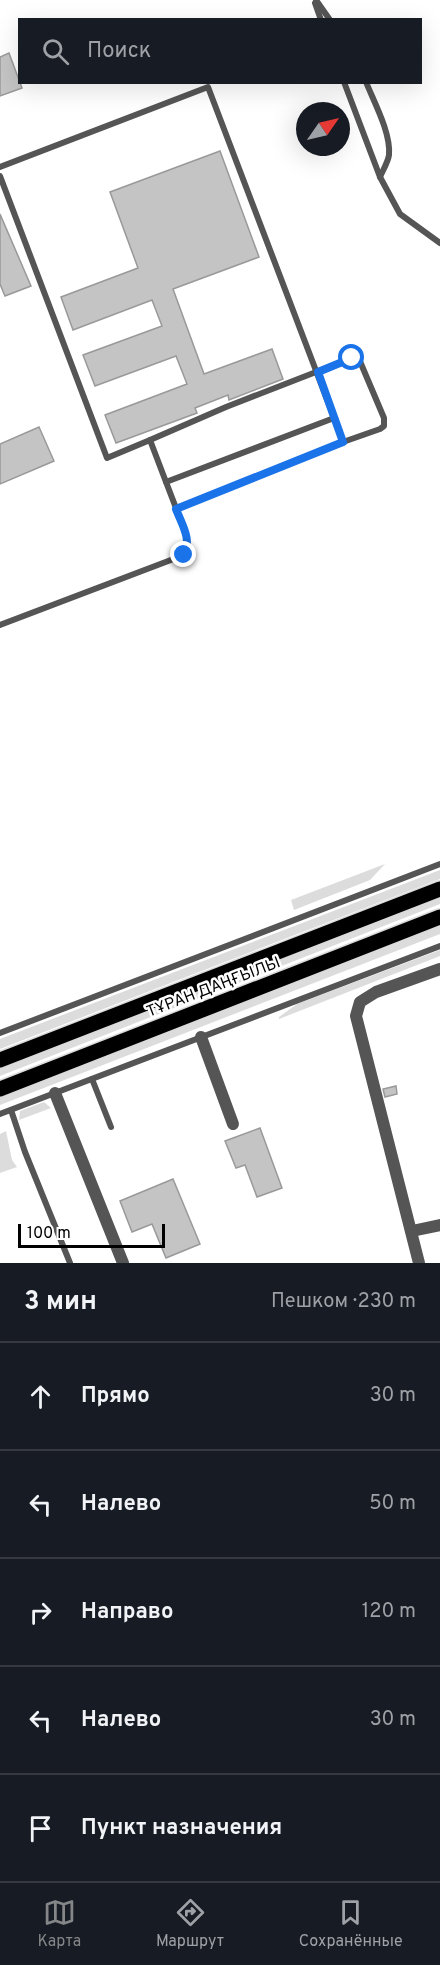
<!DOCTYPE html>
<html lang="ru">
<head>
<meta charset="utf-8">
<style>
  :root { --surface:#171b24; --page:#242831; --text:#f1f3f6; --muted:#9ea1a6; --line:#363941; --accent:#858687 }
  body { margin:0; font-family:Overpass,sans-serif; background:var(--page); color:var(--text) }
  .compass { position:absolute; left:296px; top:102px; width:54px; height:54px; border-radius:50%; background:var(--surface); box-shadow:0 6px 24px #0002; rotate:56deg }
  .scale { position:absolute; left:18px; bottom:15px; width:147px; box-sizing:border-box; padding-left:6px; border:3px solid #000; border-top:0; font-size:16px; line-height:21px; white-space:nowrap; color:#000; -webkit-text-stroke:4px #fff; paint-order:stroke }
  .stop { position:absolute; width:18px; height:18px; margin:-14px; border:4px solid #1a73e8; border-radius:50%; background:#fff }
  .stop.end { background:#1a73e8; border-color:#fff; box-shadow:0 2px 6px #0008 }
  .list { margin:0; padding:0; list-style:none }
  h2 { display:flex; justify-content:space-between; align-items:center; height:78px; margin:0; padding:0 24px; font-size:26px }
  h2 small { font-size:20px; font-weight:400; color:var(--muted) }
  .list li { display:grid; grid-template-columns:39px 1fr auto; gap:18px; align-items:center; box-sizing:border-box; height:108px; padding:0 24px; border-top:2px solid var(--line) }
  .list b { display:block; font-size:22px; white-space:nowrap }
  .list em { font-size:20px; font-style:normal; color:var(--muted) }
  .icon { flex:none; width:33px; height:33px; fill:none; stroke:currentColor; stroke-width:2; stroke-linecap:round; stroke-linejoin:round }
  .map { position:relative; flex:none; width:440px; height:1263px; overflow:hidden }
  .search { position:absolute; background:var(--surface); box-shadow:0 6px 24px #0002; left:18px; right:18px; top:18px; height:66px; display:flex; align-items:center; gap:15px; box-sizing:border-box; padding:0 21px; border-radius:0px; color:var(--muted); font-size:22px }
  .sheet { height:618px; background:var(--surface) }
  nav { display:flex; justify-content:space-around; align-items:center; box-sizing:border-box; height:84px; border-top:2px solid var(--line); background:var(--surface); font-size:16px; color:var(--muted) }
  nav a { display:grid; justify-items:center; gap:3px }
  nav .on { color:var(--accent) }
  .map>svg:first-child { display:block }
  .green { fill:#dcdcdc }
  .building { fill:#c4c4c4; stroke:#999; stroke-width:1.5 }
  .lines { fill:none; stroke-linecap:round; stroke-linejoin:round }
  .primary-casing { stroke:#dbdbdb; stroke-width:18 }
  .lane { stroke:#555; stroke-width:6 }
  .street { stroke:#555; stroke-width:12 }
  .primary { stroke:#000; stroke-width:15 }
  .route { stroke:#1a73e8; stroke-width:8 }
  .labels { text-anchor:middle; stroke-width:5; stroke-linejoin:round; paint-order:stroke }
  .street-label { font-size:16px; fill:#000; stroke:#fff }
</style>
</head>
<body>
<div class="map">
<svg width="440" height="1263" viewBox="0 0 440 1263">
  <rect width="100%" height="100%" fill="#fff"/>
  <!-- green -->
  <g class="green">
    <polygon points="385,864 370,880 294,910 291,900"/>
    <polygon points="440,870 440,879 0,1049 0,1039"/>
    <polygon points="440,897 440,904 0,1076 0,1068"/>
    <polygon points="440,924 440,934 0,1105 0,1097"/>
    <polygon points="440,950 440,956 279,1019 279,1017 297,1004"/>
    <polygon points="44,1102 51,1108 19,1120 20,1111"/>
    <polygon points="6,1131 12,1160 17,1167 0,1173 0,1134"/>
  </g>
  <!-- building -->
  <g class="building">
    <polygon points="9,53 22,88 0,96 0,57"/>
    <polygon points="220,151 259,257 173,289 204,374 272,349 283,379 229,400 228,395 195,408 197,413 116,443 105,415 187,384 176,356 95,386 83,355 162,326 152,300 73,330 61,297 138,268 110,192"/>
    <polygon points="0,214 31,286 5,296 0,284"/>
    <polygon points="39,427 54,461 0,484 0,444"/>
    <polygon points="396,1086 397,1094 385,1097 383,1089"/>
    <polygon points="260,1128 282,1188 257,1197 245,1165 236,1168 225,1141"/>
    <polygon points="173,1179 200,1244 166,1258 152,1224 132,1232 120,1201"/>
  </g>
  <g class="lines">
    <defs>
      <g id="primary">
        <polyline points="0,1060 440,889"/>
        <polyline points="0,1089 440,917"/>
      </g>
    </defs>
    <!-- primary casing -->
    <use href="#primary" class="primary-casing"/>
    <!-- lane -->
    <g class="lane">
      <polyline points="316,0 330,20"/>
      <polyline points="315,3 321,20"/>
      <polyline points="344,82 380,177 400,214 440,243"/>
      <path d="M 366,82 C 374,102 391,133 389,155 C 388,162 383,170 380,177"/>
      <polyline points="0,167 208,87 334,418 166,482 186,534 188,547 184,555 0,625"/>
      <polyline points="0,176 107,458 150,440 166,482"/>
      <polyline points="150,440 226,407 352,358 359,359 384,418 384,426 380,429 343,442"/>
      <polyline points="176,509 343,442 334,418"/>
      <polyline points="0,1033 440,864"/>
      <polyline points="92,1079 111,1127"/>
      <polyline points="11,1110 25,1152 70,1263"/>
      <polyline points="0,1114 440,946"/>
    </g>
    <!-- street -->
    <g class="street">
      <polyline points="201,1037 233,1124"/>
      <polyline points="55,1093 123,1263"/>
      <polyline points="412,1231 440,1225"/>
      <polyline points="419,1263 356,1016 360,1002 376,992 440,969"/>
    </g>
    <!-- primary -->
    <use href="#primary" class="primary"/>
  </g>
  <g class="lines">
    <!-- route -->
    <path class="route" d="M 184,555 C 192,539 182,525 176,509 L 343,442 L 318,372 L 352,358"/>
  </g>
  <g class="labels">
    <!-- street labels -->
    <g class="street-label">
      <text transform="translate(213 986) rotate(-21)" y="6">ТҰРАН ДАҢҒЫЛЫ</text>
    </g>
  </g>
</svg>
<svg class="compass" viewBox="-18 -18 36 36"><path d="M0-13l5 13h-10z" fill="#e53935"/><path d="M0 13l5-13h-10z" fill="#9ea1a6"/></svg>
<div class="scale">100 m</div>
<div class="stop" style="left:352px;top:358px"></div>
<div class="stop end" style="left:184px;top:555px"></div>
<div class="search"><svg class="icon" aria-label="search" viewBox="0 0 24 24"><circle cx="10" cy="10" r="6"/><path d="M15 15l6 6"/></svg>Поиск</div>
</div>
<section class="sheet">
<h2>3 мин<small>Пешком · 230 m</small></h2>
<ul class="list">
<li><svg class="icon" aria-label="ahead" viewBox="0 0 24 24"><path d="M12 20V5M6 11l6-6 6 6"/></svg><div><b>Прямо</b></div><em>30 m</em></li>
<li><svg class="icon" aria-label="left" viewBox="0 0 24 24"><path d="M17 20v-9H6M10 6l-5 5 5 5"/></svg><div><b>Налево</b></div><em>50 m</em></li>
<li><svg class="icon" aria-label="right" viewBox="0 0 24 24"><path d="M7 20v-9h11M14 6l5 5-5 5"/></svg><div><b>Направо</b></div><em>120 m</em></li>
<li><svg class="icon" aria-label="left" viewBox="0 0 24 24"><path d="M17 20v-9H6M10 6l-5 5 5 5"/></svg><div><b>Налево</b></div><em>30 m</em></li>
<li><svg class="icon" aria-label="arrive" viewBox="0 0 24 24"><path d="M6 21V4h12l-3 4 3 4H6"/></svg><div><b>Пункт назначения</b></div></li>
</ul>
</section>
<nav>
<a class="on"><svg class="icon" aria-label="map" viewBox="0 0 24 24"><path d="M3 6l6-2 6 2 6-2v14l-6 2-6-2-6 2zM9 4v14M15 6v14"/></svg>Карта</a>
<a><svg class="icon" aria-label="directions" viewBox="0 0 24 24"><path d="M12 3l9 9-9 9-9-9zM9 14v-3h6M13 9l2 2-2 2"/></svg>Маршрут</a>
<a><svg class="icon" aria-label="saved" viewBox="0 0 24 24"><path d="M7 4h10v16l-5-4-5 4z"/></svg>Сохранённые</a>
</nav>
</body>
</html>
